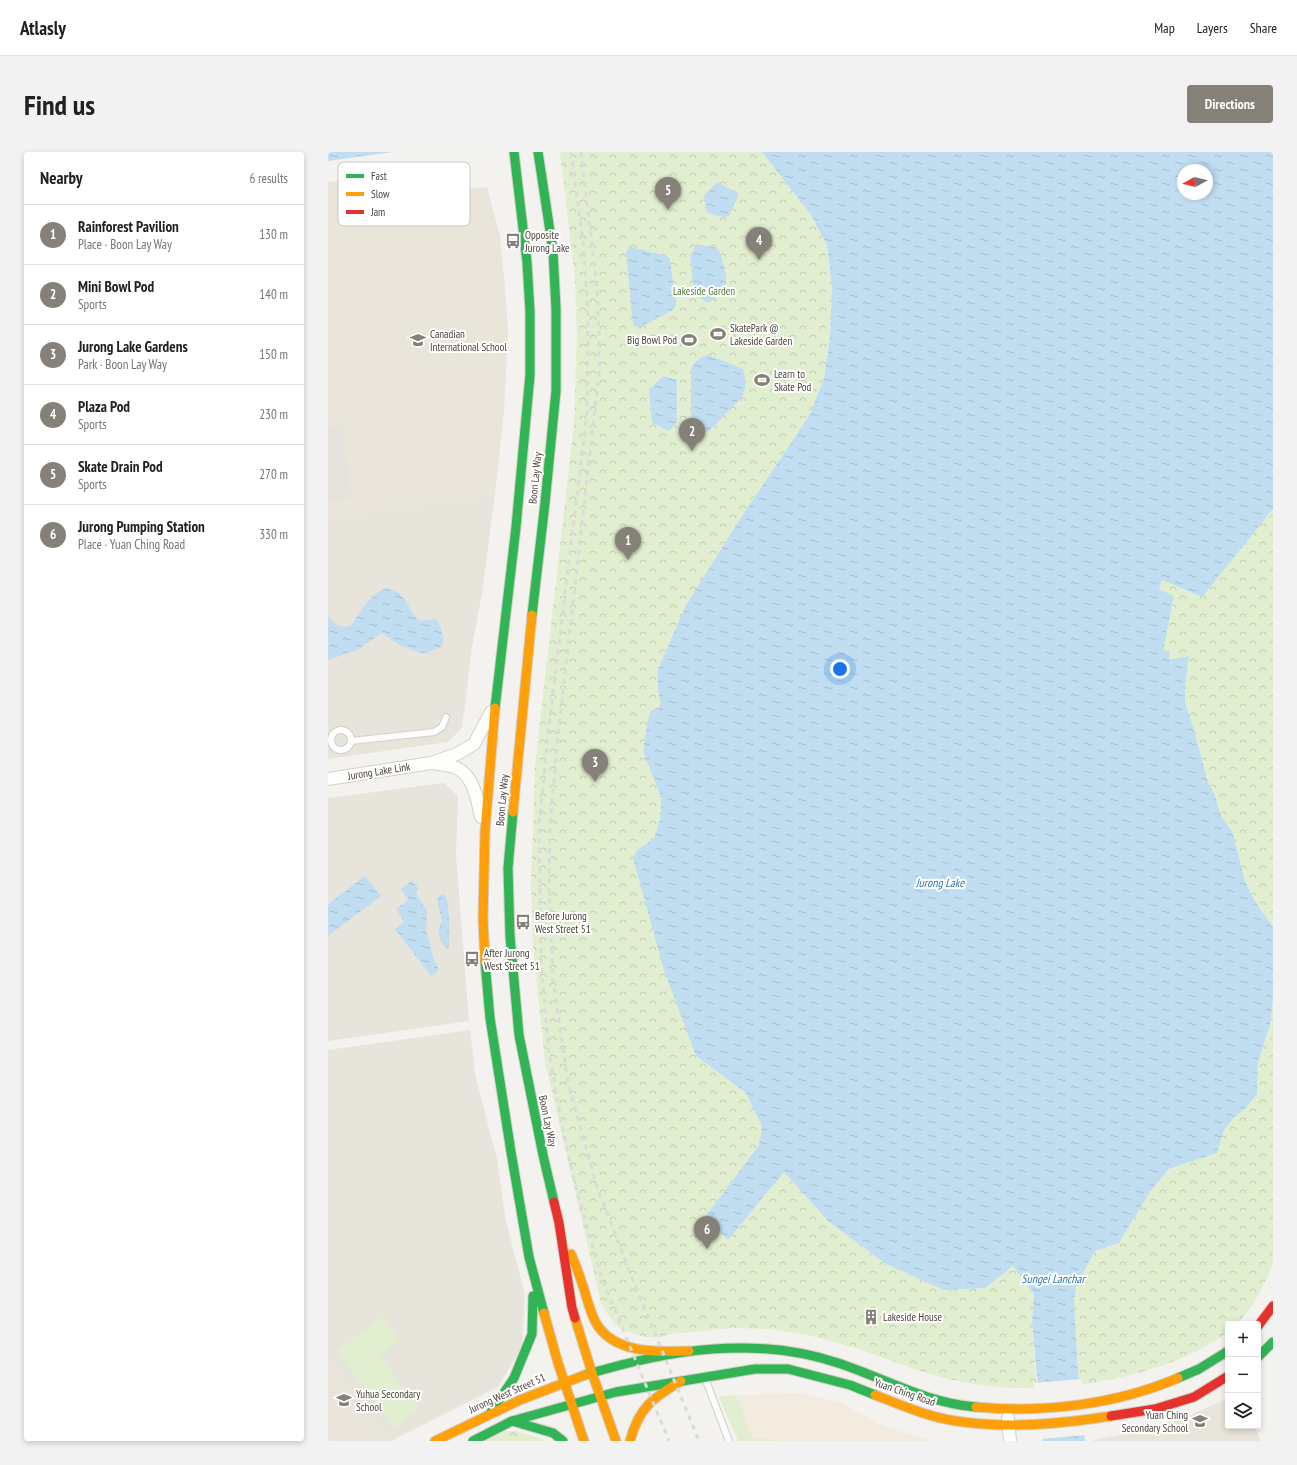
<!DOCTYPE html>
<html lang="en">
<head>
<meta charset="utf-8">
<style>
  :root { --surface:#fff; --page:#f2f2f2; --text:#202124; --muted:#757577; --line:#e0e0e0; --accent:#868178 }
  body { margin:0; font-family:"PT Sans Narrow",sans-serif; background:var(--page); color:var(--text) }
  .controls { position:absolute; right:12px; bottom:12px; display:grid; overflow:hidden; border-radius:4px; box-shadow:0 2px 6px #0003 }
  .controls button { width:36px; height:36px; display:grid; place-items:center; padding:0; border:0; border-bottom:1px solid var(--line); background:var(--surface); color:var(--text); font:20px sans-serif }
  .compass { position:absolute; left:849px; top:12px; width:36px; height:36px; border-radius:50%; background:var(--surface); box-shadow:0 2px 6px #0003; rotate:262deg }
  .you { position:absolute; left:512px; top:517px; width:14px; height:14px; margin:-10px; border:3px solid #fff; border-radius:50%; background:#1a73e8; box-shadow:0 0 0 6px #1a73e833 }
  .badge { display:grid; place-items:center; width:26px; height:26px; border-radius:50%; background:var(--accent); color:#fff; font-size:13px; font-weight:700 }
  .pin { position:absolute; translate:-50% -33px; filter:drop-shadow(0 1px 2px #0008) }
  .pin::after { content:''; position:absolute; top:21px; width:14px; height:12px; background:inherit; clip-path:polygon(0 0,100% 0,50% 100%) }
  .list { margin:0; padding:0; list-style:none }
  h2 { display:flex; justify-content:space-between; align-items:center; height:52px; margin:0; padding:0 16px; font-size:17px }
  h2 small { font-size:13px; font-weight:400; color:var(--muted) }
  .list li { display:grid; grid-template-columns:26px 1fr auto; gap:12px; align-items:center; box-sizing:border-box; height:60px; padding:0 16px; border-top:1px solid var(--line) }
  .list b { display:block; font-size:15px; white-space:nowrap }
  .list p { margin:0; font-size:13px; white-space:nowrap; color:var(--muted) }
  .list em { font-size:13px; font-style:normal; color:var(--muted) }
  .icon { flex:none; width:22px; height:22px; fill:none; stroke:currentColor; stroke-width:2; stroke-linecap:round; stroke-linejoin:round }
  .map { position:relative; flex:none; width:945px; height:1289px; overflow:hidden; border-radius:4px }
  header { display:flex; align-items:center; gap:24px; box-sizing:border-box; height:56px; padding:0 20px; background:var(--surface); border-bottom:1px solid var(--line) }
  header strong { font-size:19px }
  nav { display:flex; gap:22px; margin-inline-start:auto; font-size:14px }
  .intro { display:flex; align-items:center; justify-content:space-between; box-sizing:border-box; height:96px; padding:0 24px }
  h1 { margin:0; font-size:28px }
  .button { padding:10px 18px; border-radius:4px; background:var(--accent); color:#fff; font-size:14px; font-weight:700 }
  main { display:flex; gap:24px; padding:0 24px }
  aside { flex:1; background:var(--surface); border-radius:4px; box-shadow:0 2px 6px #0003 }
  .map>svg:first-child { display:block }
  .residential { fill:#e7e4dc }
  .commercial { fill:#f3ebdf }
  .education { fill:#eae5da }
  .grass { fill:#e1eecf }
  .forest { fill:url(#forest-crowns) }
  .parking { fill:#e6e3df }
  .water { fill:url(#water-ripples); fill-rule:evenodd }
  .pier { fill:#f4f2ee }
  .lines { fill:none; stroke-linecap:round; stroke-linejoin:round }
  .lane-casing { stroke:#d2d0cb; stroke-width:8 }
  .street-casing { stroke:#d2d0cb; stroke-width:14 }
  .fast-casing { stroke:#d3cfc5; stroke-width:11 }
  .slow-casing { stroke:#d3cfc5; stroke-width:11 }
  .jam-casing { stroke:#d3cfc5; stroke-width:11 }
  .lane { stroke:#fdfdfc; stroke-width:6 }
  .street { stroke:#fdfdfc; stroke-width:12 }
  .fast { stroke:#30b455; stroke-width:9 }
  .slow { stroke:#ff9f0a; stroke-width:9 }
  .jam { stroke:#e5322d; stroke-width:9 }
  .rail { stroke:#dbdbda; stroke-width:3; stroke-dasharray:5 5; stroke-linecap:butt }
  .labels { text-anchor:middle; stroke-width:4; stroke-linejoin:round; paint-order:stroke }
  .poi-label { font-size:11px; fill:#4b4439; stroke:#fff; text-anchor:start }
  .park-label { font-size:11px; fill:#4a7f2a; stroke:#fff }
  .street-label { font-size:11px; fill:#4b4439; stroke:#fff }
  .water-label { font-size:12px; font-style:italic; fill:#2e7ab2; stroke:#fff }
  .key { fill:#fff; stroke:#c9c7c4; stroke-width:1 }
  .key-label { font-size:11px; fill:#4b4439 }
</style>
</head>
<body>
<header>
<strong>Atlasly</strong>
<nav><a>Map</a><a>Layers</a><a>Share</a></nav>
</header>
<div class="intro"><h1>Find us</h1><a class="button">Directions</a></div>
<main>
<aside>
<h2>Nearby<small>6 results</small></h2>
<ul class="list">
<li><span class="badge">1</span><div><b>Rainforest Pavilion</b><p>Place · Boon Lay Way</p></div><em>130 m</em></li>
<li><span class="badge">2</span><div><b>Mini Bowl Pod</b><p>Sports</p></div><em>140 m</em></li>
<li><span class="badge">3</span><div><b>Jurong Lake Gardens</b><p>Park · Boon Lay Way</p></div><em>150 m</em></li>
<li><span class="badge">4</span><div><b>Plaza Pod</b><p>Sports</p></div><em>230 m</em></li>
<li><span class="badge">5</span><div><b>Skate Drain Pod</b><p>Sports</p></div><em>270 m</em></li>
<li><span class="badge">6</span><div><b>Jurong Pumping Station</b><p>Place · Yuan Ching Road</p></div><em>330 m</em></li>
</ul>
</aside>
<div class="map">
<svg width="945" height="1289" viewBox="0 0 945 1289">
  <defs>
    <pattern id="forest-crowns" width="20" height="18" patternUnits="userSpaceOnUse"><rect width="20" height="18" fill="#e1eecf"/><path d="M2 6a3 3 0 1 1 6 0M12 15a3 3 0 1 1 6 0" fill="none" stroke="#c3cdb2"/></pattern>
    <pattern id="water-ripples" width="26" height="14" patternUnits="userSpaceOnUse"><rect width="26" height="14" fill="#c0ddf1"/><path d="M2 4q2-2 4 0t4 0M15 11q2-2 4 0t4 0" fill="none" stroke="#a6bfcf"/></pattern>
  </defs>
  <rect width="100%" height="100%" fill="#f4f2ee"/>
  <!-- residential -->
  <g class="residential">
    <polygon points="167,342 154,441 144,495 134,576 120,590 0,607 0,367"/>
    <polygon points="116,631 130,644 128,703 141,869 0,889 0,646"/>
    <polygon points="142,878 147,922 169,1007 178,1069 197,1143 194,1195 170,1235 63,1289 0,1208 0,898"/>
  </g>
  <!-- commercial -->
  <polygon class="commercial" points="464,1241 480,1242 513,1251 558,1275 606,1289 452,1289 424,1286 408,1243"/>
  <!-- education -->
  <g class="education">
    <polygon points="112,13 113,20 132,25 134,37 159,35 172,84 177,135 180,180 176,259 167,342 0,367 0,30"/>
    <polygon points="0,1208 63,1289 0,1289"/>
    <polygon points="900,1246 900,1274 926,1274 933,1289 765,1289 765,1288 793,1283 825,1275 860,1264"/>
  </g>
  <!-- grass -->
  <g class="grass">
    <polygon points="54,1165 72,1188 52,1204 91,1257 66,1276 9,1199"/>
    <polygon points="408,1243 424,1285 452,1289 410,1289 391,1245"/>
  </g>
  <!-- forest -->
  <g class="forest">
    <polygon points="232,0 434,0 483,63 499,93 504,136 502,185 496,227 481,264 408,373 358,453 330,517 330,537 333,554 319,571 315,599 333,645 333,664 326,687 310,697 368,904 418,941 434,975 431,993 377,1065 400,1088 456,1020 501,1070 558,1112 616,1138 657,1136 685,1114 706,1142 704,1170 709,1236 683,1236 652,1233 620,1227 589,1218 528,1196 476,1182 439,1177 405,1176 344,1182 331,1185 316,1185 293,1177 285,1170 273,1151 217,910 205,794 203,730 207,614 246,272 249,183 247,127"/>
    <polygon points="945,357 945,775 928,751 917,729 905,681 893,664 887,644 879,627 867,581 857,549 857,535 861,505 841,508 835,500 846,444 831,437 834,428 874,445"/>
    <path d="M 945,848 L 945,1111 C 936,1134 926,1155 909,1172 L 900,1172 L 900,1180 C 856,1212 804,1225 751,1233 L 746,1151 L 748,1134 L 767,1099 L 791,1091 L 822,1040 L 842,1017 L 889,1001 L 896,978 L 905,967 L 919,955 L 929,942 L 930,910 L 942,873 Z"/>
    <polygon points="175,1279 189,1279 220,1289 148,1289"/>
  </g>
  <!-- parking -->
  <polygon class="parking" points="13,274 24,346 0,349 0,276"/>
  <!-- water -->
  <g class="water">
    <polygon points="0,0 65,0 0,9"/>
    <path d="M 434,0 L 945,0 L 945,357 L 874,445 L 834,428 L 831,437 L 846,444 L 835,500 L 842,499 L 841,508 L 861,504 L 857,535 L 857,549 L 867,581 L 879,627 L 887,644 L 893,664 L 905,681 L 917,729 L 928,751 L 945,775 L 945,848 L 942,873 L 930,910 L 929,942 L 919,955 L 905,967 L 896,978 L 889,1001 L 841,1017 L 822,1040 L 791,1091 L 767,1099 L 748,1134 L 746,1151 L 751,1233 L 757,1289 L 715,1289 L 704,1170 L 706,1142 L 685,1114 L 657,1136 L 616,1138 L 558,1112 L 501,1070 L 456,1020 L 400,1088 L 377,1065 L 431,993 L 434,975 L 418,941 L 368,904 L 336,818 L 305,706 L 310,697 L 326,687 L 333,664 L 333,645 L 315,599 L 319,571 L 323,559 L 333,554 L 330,537 L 330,517 L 358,453 L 408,373 L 481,264 L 496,227 L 502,185 L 504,136 L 499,93 L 483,63 ZM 855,18 L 879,18 L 879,42 L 855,42 Z"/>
    <path d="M 389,30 L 410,41 L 410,44 L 401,64 C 395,66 384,63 378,59 L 376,44 Z"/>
    <path d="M 369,92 C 375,94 383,94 388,96 C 394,99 401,132 397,138 C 393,143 383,149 378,150 L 366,141 L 362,104 Z"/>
    <polygon points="302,95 339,104 342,107 348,153 345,158 311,176 305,173 298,100"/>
    <path d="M 381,203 L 415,217 C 418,225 418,238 414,245 L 381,279 L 376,280 L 365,276 L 363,272 L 363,216 C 366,210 374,204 381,203 Z"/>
    <polygon points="336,224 349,228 349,269 341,279 324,271 321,237"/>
    <path d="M 59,436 C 80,441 78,457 92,469 L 108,467 C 113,473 117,488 114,494 L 99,501 L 91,501 L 80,496 L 71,493 L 54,481 L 29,498 L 0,508 L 0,464 C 7,473 12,477 23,474 C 33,460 41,441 59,436 Z"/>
    <polygon points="37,724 53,744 0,784 0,752"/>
    <polygon points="84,729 91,737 88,741 99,759 98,777 105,805 111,818 103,824 67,777 76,770 68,757 80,748 73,737"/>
    <path d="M 116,742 C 123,751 121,783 121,795 L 118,798 L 112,786 L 110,779 L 114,769 L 109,747 L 112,743 Z"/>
  </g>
  <!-- pier -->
  <polygon class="pier" points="753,1227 758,1283 712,1287 706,1231"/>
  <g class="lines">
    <defs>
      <g id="lane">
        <circle cx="13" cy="588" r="10"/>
        <polyline points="23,589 106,580 114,575 118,565"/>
        <polyline points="377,1226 401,1289"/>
      </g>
      <g id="street">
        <path d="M 104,611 C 111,612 119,613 126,615 C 146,622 149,647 153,665"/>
        <polyline points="0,627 103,611 129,602 146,592 163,560"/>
        <polyline points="680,1266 682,1289"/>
      </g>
      <g id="fast">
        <polyline points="204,463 217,351 228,239 228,157 225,99 210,0"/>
        <polyline points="167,556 188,375 202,223 202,160 199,110 186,0"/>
        <polyline points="185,660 180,716 182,784 191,883 215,1003 226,1050"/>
        <polyline points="157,810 162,866 183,1000 201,1105 216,1161"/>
        <polyline points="930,1205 945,1190"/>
        <path d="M 257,1223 C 340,1198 426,1183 510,1211 C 556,1226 598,1251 648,1255"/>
        <polyline points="850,1226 871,1217 900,1199"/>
        <polyline points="163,1260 186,1226 204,1182 205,1144"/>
        <polyline points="184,1269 225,1281 235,1289"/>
        <polyline points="145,1289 184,1269 288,1240 427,1217 460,1217 522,1233 547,1243"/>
      </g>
      <g id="slow">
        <polyline points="185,660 204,463"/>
        <polyline points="157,810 155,766 157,679 167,556"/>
        <path d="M 243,1102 C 248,1113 252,1125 256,1137 C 259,1147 262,1159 267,1169 C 284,1202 329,1200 361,1199"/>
        <polyline points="216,1161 230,1211 256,1289"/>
        <polyline points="247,1166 264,1221 288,1289"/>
        <path d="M 547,1243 C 573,1253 600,1265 628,1269 C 679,1277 732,1272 783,1264"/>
        <path d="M 648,1255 C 715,1261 787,1253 850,1226"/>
        <polyline points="107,1289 192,1248 257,1223"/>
        <path d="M 302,1289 C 311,1255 325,1246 353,1229"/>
      </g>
      <g id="jam">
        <polyline points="226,1050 231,1071 244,1156 247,1166"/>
        <polyline points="930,1174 945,1154"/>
        <polyline points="783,1264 827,1257 866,1245 900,1224"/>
      </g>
    </defs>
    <!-- lane casing -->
    <use href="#lane" class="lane-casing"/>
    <!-- street casing -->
    <use href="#street" class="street-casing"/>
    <!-- fast casing -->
    <use href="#fast" class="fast-casing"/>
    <!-- slow casing -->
    <use href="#slow" class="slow-casing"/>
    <!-- jam casing -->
    <use href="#jam" class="jam-casing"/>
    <!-- lane -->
    <use href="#lane" class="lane"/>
    <!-- street -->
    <use href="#street" class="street"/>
    <!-- fast -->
    <use href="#fast" class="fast"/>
    <!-- slow -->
    <use href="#slow" class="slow"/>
    <!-- jam -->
    <use href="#jam" class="jam"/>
    <!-- rail -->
    <g class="rail">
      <polyline points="243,0 256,98 260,164 259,261 220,582 211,673 213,813 221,900 235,979 249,1040 274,1127 341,1289"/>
      <polyline points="253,0 269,134 271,186 271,223 230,583 222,673 221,735 225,827 240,931 268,1032 301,1118 371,1289"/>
    </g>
  </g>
  <!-- icons -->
  <defs>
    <symbol id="bus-bare" viewBox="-9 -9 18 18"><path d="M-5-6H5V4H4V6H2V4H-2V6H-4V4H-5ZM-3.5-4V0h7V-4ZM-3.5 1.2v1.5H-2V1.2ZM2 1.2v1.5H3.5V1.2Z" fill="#868178" stroke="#fff" stroke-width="2.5" paint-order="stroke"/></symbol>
    <symbol id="stadium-bare" viewBox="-9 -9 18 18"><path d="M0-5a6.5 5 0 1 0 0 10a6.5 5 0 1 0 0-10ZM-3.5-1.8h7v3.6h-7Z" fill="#868178" stroke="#fff" stroke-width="2.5" paint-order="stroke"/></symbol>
    <symbol id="school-bare" viewBox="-9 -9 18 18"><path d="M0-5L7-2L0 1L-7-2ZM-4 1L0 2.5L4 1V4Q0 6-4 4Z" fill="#868178" stroke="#fff" stroke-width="2.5" paint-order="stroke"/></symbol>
    <symbol id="building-bare" viewBox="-9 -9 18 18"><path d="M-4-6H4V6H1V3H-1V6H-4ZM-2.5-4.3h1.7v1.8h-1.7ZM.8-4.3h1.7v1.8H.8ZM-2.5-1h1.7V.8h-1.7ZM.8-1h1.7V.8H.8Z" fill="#868178" stroke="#fff" stroke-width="2.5" paint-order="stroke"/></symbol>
  </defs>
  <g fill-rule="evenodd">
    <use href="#bus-bare" x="174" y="78" width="22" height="22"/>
    <use href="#stadium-bare" x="379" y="171" width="22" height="22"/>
    <use href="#school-bare" x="79" y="177" width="22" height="22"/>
    <use href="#stadium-bare" x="350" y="177" width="22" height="22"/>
    <use href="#stadium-bare" x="423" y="217" width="22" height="22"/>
    <use href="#bus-bare" x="184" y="759" width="22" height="22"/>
    <use href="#bus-bare" x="133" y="796" width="22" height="22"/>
    <use href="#building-bare" x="532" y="1154" width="22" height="22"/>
    <use href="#school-bare" x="5" y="1237" width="22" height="22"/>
    <use href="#school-bare" x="861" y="1258" width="22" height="22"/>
  </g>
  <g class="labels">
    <!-- poi labels -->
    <g class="poi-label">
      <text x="197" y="87">Opposite<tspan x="197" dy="13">Jurong Lake</tspan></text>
      <text x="402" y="180">SkatePark @<tspan x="402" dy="13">Lakeside Garden</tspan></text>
      <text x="102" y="186">Canadian<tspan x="102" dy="13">International School</tspan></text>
      <text x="349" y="192" text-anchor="end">Big Bowl Pod</text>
      <text x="446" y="226">Learn to<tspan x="446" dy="13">Skate Pod</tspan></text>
      <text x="207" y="768">Before Jurong<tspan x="207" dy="13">West Street 51</tspan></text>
      <text x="156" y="805">After Jurong<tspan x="156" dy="13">West Street 51</tspan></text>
      <text x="555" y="1169">Lakeside House</text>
      <text x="28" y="1246">Yuhua Secondary<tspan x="28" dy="13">School</tspan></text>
      <text x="860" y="1267" text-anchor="end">Yuan Ching<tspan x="860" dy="13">Secondary School</tspan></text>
    </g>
    <!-- park labels -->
    <g class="park-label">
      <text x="376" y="143">Lakeside Garden</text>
    </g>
    <!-- street labels -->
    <g class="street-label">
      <text transform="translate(207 326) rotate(-84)" y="4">Boon Lay Way</text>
      <text transform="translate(51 619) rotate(-9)" y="4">Jurong Lake Link</text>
      <text transform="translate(174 648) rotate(-85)" y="4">Boon Lay Way</text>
      <text transform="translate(220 969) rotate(78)" y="4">Boon Lay Way</text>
      <text transform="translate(577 1240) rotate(19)" y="4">Yuan Ching Road</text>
      <text transform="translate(179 1241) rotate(-24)" y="4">Jurong West Street 51</text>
    </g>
    <!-- water labels -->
    <g class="water-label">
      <text x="612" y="735">Jurong Lake</text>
      <text x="725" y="1131">Sungei Lanchar</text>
    </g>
  </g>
  <!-- legend -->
  <rect x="10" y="10" width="132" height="64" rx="6" class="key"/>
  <rect x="18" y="22" width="18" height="4" fill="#30b455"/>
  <rect x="18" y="40" width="18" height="4" fill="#ff9f0a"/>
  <rect x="18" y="58" width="18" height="4" fill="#e5322d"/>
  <g class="key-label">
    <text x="43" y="28">Fast</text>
    <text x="43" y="46">Slow</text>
    <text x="43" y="64">Jam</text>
  </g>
</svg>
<div class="controls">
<button>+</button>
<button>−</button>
<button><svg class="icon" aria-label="layers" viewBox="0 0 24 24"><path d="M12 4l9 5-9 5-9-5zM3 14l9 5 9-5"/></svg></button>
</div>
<svg class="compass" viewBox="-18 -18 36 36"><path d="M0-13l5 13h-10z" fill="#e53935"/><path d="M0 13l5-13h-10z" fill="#757577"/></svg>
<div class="you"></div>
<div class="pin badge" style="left:300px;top:408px">1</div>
<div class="pin badge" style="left:364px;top:299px">2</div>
<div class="pin badge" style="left:267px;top:630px">3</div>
<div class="pin badge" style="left:431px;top:108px">4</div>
<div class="pin badge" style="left:340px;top:58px">5</div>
<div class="pin badge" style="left:379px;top:1097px">6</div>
</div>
</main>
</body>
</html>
